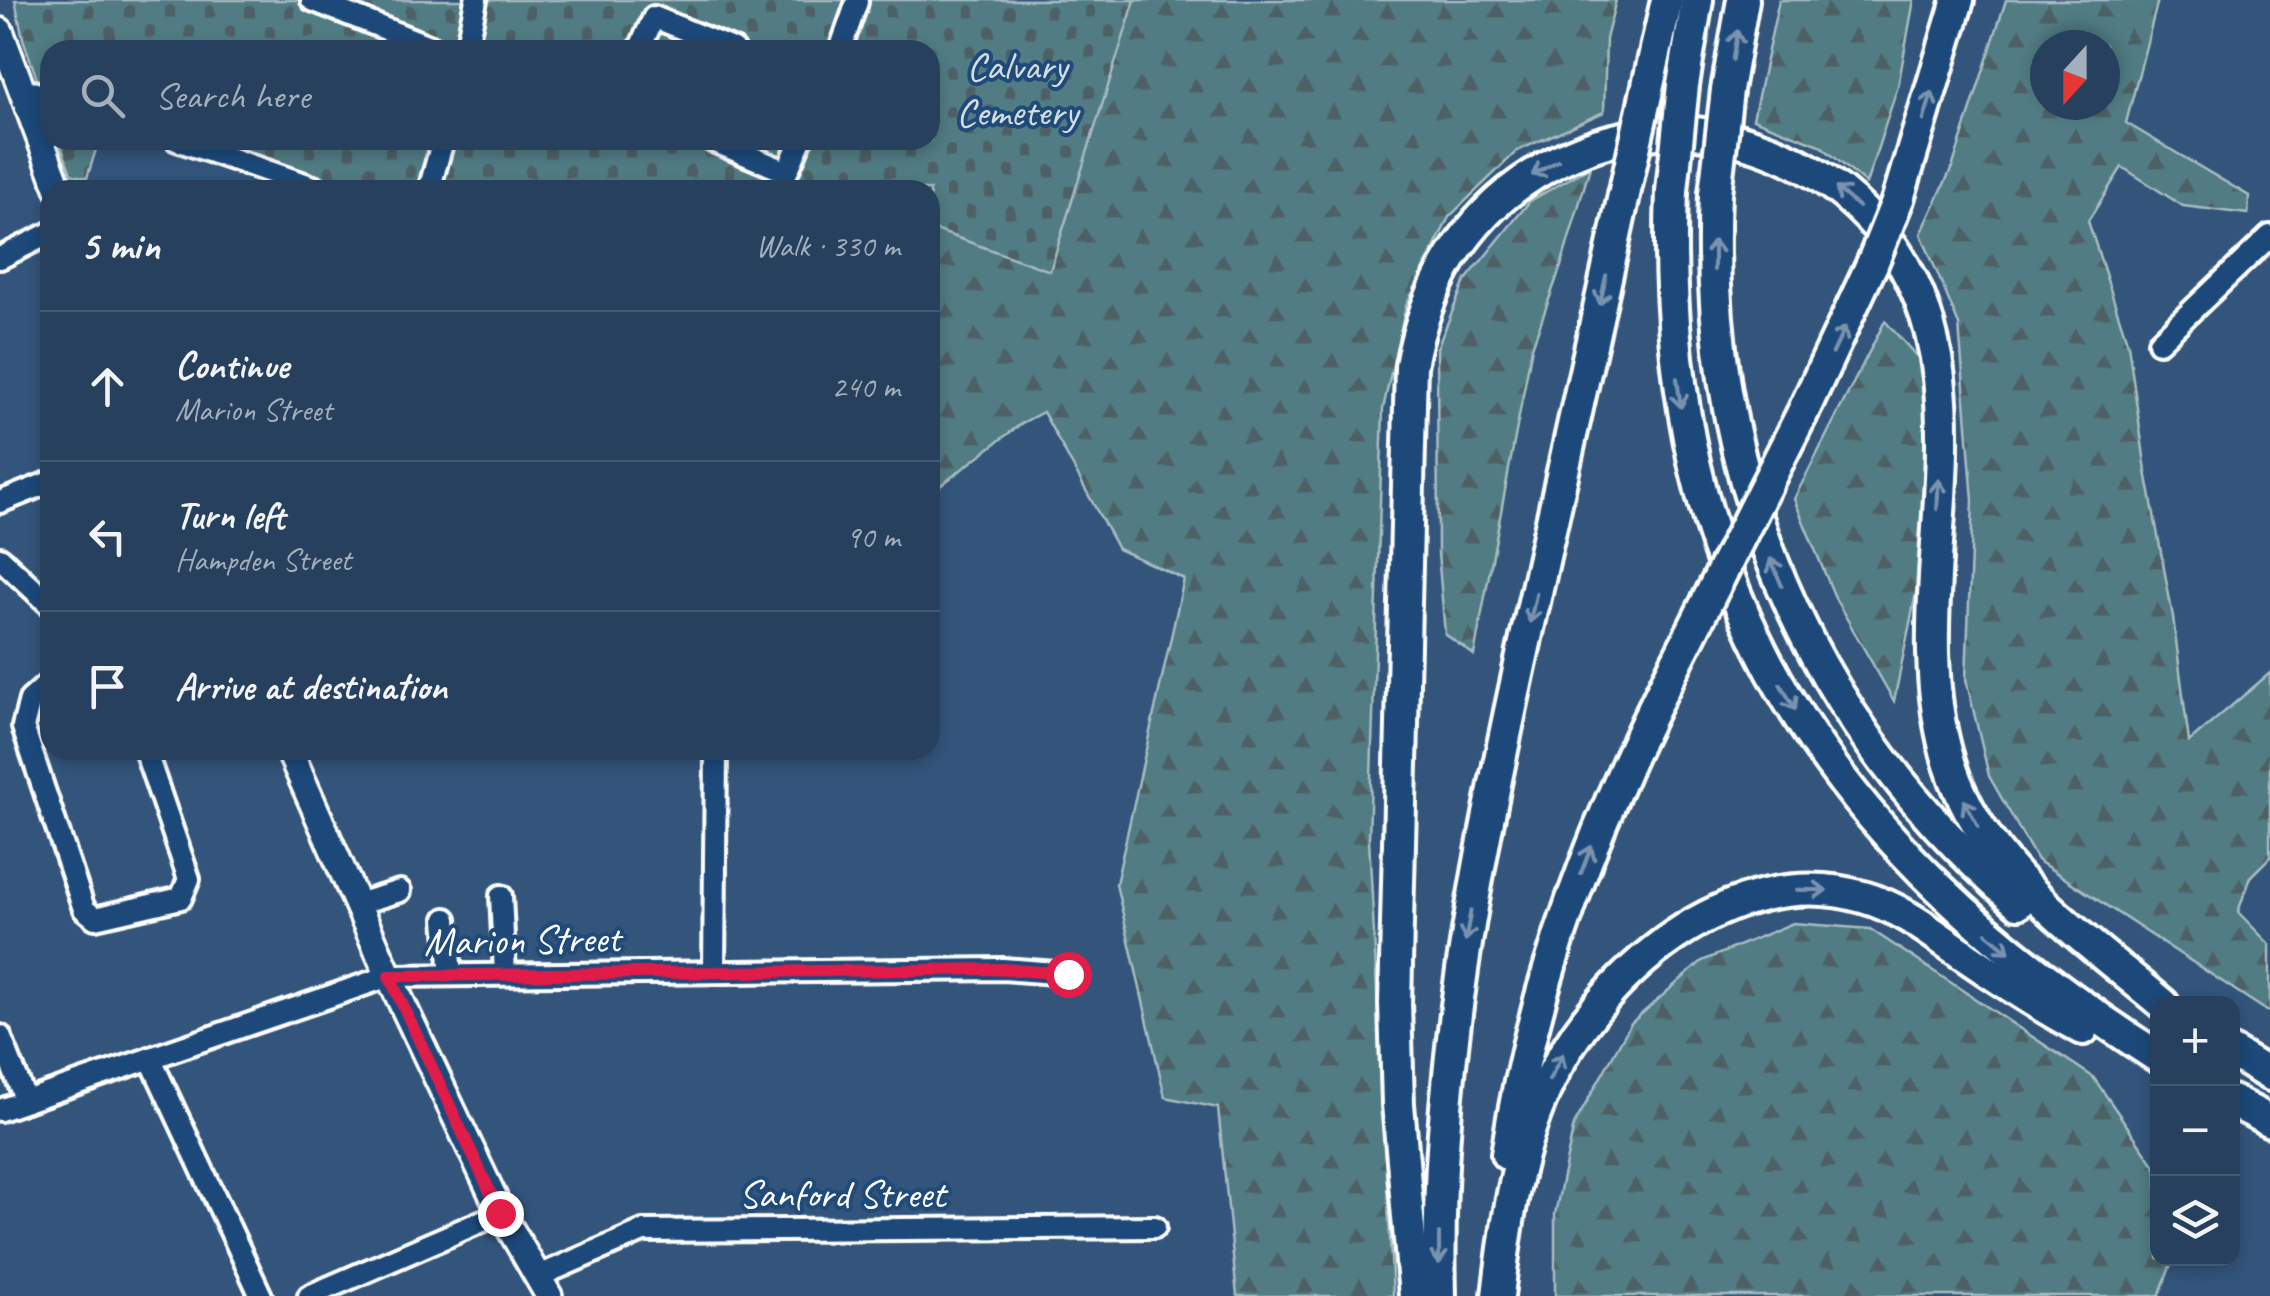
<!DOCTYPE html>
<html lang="en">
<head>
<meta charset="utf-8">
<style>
  :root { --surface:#26405d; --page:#2e4763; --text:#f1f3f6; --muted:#a4afbc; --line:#425972 }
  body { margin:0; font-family:Caveat,sans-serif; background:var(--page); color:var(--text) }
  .controls { position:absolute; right:30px; bottom:30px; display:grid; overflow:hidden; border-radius:20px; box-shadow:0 5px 15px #0003 }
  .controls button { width:90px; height:90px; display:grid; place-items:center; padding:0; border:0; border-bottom:2px solid var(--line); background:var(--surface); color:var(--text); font:50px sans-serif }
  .compass { position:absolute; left:2030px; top:30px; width:90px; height:90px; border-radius:50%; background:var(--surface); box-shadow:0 5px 15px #0003; rotate:201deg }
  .stop { position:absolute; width:30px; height:30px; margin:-22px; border:8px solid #e11d48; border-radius:50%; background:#fff }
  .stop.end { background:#e11d48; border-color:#fff; box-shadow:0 2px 10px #0008 }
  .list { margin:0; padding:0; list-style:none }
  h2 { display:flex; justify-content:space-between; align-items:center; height:130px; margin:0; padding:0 40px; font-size:42px }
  h2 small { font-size:32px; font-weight:400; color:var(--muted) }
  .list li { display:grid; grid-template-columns:65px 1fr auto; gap:30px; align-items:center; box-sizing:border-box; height:150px; padding:0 40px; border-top:2px solid var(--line) }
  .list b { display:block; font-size:38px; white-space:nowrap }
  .list p { margin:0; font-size:32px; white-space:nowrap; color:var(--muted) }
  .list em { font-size:32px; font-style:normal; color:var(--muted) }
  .icon { flex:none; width:55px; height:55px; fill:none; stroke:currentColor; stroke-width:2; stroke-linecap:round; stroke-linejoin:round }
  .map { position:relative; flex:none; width:2270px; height:1296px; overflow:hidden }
  .search { position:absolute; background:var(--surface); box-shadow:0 5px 15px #0003; left:40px; top:40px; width:900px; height:110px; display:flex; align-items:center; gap:25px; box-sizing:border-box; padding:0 35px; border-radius:30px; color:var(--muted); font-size:38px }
  .panel { position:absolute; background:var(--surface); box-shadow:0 5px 15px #0003; left:40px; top:180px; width:900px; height:580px; border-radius:30px }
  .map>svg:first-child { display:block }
  .forest { fill:url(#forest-firs); stroke:#a8bdc1; stroke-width:2.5; fill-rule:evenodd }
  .cemetery { fill:url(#cemetery-stones); stroke:#a8bdc1; stroke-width:2.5 }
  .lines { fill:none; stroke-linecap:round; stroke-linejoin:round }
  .minor-casing { stroke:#fff; stroke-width:28 }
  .major-casing { stroke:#fff; stroke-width:32 }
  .highway-casing { stroke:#fff; stroke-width:38 }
  .minor { stroke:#1f4a7a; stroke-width:20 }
  .major { stroke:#1f4a7a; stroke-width:25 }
  .highway { stroke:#1f4a7a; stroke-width:30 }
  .highway-bridge-casing { stroke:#fff; stroke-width:38; stroke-linecap:butt }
  .highway-bridge { stroke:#1f4a7a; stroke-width:30 }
  .oneway { stroke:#7992af }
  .route { stroke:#e11d48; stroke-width:12 }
  .labels { text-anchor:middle; stroke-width:8; stroke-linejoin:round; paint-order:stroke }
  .park-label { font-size:40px; fill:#d4dee0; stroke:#1f4a7a }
  .street-label { font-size:40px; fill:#fff; stroke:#1f4a7a }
</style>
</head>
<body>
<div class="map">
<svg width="2270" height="1296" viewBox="0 0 2270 1296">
  <defs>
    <pattern id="forest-firs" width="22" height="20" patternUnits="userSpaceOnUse" patternTransform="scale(2.5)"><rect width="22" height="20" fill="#517b83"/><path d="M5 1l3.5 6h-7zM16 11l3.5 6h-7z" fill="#4e6165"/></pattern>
    <pattern id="cemetery-stones" width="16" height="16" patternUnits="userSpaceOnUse" patternTransform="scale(2.5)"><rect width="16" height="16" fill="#517b83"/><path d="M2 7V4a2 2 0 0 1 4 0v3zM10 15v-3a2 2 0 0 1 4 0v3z" fill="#4e6165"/></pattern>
  </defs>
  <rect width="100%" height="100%" fill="#33557c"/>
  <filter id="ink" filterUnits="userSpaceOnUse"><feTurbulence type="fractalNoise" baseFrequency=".01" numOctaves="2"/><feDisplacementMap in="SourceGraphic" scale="20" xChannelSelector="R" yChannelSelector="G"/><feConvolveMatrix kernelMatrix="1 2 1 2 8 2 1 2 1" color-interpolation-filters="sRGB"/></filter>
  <g filter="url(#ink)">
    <!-- forest -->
    <g class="forest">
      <polygon points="871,0 1616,0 1606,39 1604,112 1517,151 1449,217 1406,306 1383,409 1369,839 1393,1296 1237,1296 1218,1108 1165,1097 1116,884 1184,579 1118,549 1043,412 1022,423 936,489 930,487 930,50"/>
      <polygon points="1779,0 1914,0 1898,86 1866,184 1820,145 1753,119"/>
      <path d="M 2006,0 L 2158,0 L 2126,123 L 2249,196 L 2248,214 L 2183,206 L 2122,167 L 2088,221 L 2128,344 L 2146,471 L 2173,617 L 2189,742 L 2270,673 L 2270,857 L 2250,877 L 2238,912 L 2270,945 L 2270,1013 L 2037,860 L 1989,776 L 1966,679 L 1973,501 L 1959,325 L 1921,234 L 1953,165 ZM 2045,45 L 2105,45 L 2105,105 L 2045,105 Z"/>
      <polygon points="1590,167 1561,266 1532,347 1474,655 1445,634 1438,553 1437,348 1465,281 1530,201"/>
      <polygon points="1885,321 1927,368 1930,455 1921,569 1894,701 1836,600 1794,499"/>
      <polygon points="1793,923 1870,929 2093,1077 2157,1169 2158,1258 2173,1259 2159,1296 1555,1296 1555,1214 1574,1125 1631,1023 1702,961"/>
    </g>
    <!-- cemetery -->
    <g class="cemetery">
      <polygon points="15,0 1135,0 1050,271 930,228 930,190 293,190 157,140 930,140 930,50 50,50 50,116 23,39"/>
      <polygon points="59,140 99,140 87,178 71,174"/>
    </g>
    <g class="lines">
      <defs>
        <g id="minor">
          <polyline points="312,0 439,50"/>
          <polyline points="466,50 476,0"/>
          <polyline points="639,50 654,17 734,50"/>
          <polyline points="840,50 857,2"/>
          <polyline points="22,89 50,97"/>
          <polyline points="177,140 322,190"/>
          <polyline points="711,140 787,172 801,140"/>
          <polyline points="429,190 443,140"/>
          <polyline points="0,258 50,233"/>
          <polyline points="2159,342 2270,236"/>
          <polyline points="0,502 50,482"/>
          <polyline points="0,558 50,605"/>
          <polyline points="50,682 30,700 23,727 84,909 95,918 181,898 189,879 145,750"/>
          <polyline points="501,896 505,974"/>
          <polyline points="357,904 400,891"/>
          <polyline points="446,919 451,975"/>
          <polyline points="714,971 716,750"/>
          <polyline points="0,1036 26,1101"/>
          <polyline points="150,1058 261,1296"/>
          <polyline points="0,1110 389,976 1003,969 1068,974"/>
          <polyline points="539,1276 643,1231 1155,1227"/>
          <polyline points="309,1296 501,1213"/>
        </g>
        <g id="major">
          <polyline points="0,31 59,190"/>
          <polyline points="289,750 389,976 501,1213 549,1296"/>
        </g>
        <g id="highway">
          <polyline points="1649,81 1667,0"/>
          <polyline points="1683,85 1697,0"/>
          <polyline points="1727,90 1743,0"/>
          <path d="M 1672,191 C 1656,590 1828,847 2158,1057"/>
          <path d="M 1715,194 C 1702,473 1806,721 2018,903"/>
          <polyline points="1898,199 1958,0"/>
          <polyline points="1802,414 1872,264"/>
          <polyline points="2232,1052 2270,1075"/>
          <polyline points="2232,1101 2270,1121"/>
          <path d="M 1507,1154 C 1533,979 1597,817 1677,661"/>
          <path d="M 1415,1296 L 1398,1104 L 1395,1003 L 1411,366 C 1425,288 1464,218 1533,175 C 1600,132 1682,120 1757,146 C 1805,162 1847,191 1880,230 C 2004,383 1894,590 1950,765 C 1984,871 2081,935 2163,1004"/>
          <path d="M 1440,1296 C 1434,1073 1478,855 1526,638 C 1559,491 1592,343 1624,195"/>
          <path d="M 1498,1296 C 1506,1226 1516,1154 1545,1090 C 1595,977 1731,858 1863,897 C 1902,908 1934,934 1967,957 C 2005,983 2043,1008 2083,1029"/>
        </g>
      </defs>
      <!-- minor casing -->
      <use href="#minor" class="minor-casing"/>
      <!-- major casing -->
      <use href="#major" class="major-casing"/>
      <!-- highway casing -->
      <use href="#highway" class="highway-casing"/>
      <!-- minor -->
      <use href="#minor" class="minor"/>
      <!-- major -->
      <use href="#major" class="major"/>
      <!-- highway -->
      <use href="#highway" class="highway"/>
      <defs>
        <g id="highway-bridge">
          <polyline points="1672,191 1683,85"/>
          <polyline points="1715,194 1727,90"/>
          <polyline points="1624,195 1649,81"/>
          <polyline points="1872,264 1898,199"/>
          <polyline points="1677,661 1802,414"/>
        </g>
      </defs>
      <!-- highway-bridge casing -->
      <use href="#highway-bridge" class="highway-bridge-casing"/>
      <!-- highway-bridge -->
      <use href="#highway-bridge" class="highway-bridge"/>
    </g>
    <!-- one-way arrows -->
    <defs><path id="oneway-shaft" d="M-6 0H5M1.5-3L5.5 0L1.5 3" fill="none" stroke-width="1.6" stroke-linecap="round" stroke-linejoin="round" transform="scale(2.5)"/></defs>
    <g class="oneway">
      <use href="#oneway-shaft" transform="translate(1735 45) rotate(-81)"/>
      <use href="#oneway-shaft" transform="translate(1928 106) rotate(-73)"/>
      <use href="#oneway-shaft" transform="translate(1545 168) rotate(151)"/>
      <use href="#oneway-shaft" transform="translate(1847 197) rotate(-139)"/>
      <use href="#oneway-shaft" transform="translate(1714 255) rotate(-90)"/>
      <use href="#oneway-shaft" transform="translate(1603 290) rotate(102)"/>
      <use href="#oneway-shaft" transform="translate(1839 340) rotate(-65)"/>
      <use href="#oneway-shaft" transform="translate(1679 393) rotate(82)"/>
      <use href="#oneway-shaft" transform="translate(1938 494) rotate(-87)"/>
      <use href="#oneway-shaft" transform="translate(1776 572) rotate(-113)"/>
      <use href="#oneway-shaft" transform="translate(1533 608) rotate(103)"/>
      <use href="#oneway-shaft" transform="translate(1788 697) rotate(59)"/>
      <use href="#oneway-shaft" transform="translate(1971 813) rotate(-119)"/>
      <use href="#oneway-shaft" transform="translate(1586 860) rotate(-69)"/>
      <use href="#oneway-shaft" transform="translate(1812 890) rotate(1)"/>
      <use href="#oneway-shaft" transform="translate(1468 926) rotate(100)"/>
      <use href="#oneway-shaft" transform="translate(1998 943) rotate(40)"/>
      <use href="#oneway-shaft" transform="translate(1556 1067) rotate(-62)"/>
      <use href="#oneway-shaft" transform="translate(1439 1249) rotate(90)"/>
    </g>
  </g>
  <g class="lines" filter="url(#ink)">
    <!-- route -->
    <polyline class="route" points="500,1213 389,976 1003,969 1068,974"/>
  </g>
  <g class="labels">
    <!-- park labels -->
    <g class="park-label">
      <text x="1017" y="79">Calvary<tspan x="1017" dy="46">Cemetery</tspan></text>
    </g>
    <!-- street labels -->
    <g class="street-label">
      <text transform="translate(522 939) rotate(-1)" y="14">Marion Street</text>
      <text x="842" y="1207">Sanford Street</text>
    </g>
  </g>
</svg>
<div class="controls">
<button>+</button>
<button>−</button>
<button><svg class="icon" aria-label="layers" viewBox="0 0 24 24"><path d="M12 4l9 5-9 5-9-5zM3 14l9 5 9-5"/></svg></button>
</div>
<svg class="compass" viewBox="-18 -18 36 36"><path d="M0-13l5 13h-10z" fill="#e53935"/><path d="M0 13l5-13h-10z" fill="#a4afbc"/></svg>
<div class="stop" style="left:1068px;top:974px"></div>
<div class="stop end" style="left:500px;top:1213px"></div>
<div class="search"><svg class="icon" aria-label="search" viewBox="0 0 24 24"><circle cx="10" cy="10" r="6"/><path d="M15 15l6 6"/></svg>Search here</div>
<section class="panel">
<h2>5 min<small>Walk · 330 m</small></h2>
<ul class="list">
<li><svg class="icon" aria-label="ahead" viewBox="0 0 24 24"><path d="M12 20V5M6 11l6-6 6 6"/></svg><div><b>Continue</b><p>Marion Street</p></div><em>240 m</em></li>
<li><svg class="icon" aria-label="left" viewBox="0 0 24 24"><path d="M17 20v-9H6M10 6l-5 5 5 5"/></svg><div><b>Turn left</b><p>Hampden Street</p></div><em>90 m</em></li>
<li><svg class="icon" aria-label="arrive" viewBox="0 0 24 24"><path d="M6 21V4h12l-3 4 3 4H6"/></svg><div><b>Arrive at destination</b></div></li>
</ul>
</section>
</div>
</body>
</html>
